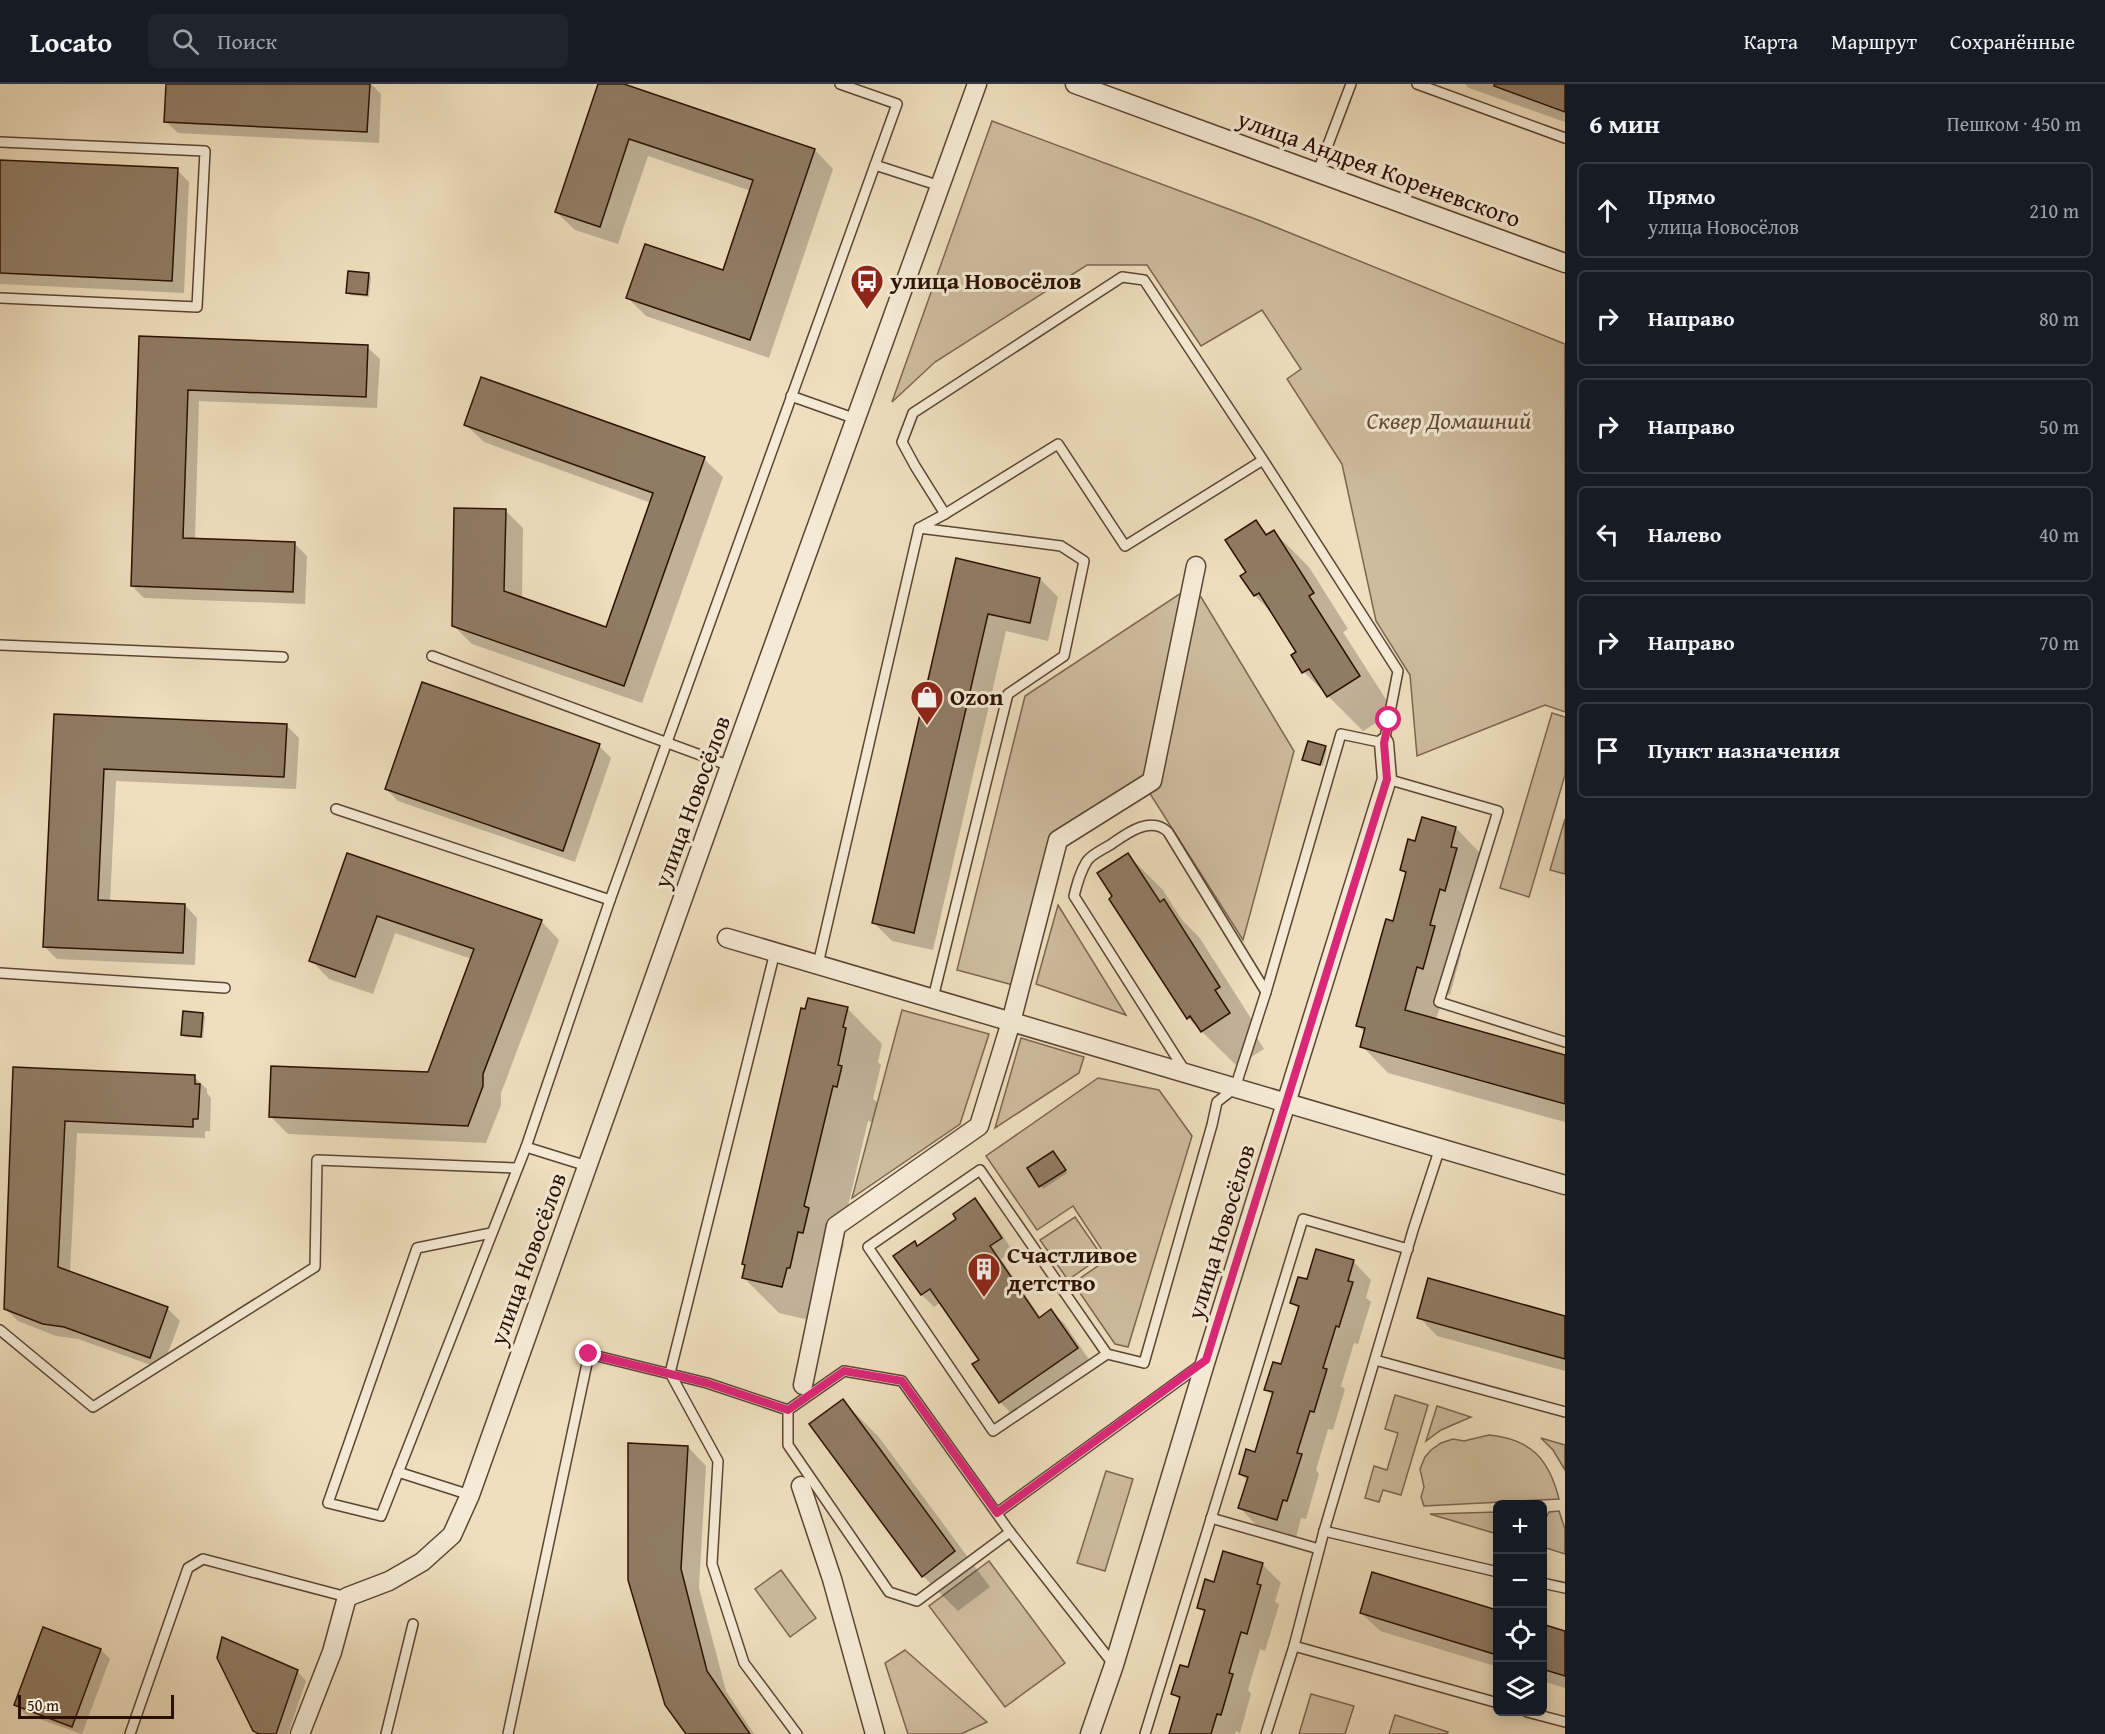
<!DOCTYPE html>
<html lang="ru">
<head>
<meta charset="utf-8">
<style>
  :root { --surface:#171b24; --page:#20242c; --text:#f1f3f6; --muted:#9ea1a6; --line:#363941 }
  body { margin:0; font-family:"Gentium Book Plus",serif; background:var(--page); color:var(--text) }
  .controls { position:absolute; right:18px; bottom:18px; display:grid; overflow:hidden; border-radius:9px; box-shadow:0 3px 15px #0003 }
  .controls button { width:54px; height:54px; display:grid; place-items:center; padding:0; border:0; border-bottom:2px solid var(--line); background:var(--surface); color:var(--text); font:30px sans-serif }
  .scale { position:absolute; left:18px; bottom:15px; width:156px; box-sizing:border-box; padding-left:6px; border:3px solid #2a1003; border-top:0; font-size:16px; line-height:21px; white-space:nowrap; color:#2a1003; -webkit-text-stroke:4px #f5ead5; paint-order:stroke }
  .stop { position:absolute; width:18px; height:18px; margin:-14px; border:4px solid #db2777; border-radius:50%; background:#fff }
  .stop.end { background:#db2777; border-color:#fff; box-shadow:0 2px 6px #0008 }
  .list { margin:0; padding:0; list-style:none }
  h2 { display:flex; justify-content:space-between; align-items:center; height:78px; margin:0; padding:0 24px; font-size:26px }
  h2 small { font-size:20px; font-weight:400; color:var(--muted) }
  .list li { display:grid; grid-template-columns:39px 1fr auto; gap:18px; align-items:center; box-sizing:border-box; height:96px; margin:0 12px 12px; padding:0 12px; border:2px solid var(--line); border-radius:9px }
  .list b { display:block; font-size:22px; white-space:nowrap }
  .list p { margin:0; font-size:20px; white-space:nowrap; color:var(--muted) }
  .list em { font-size:20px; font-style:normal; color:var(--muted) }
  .icon { flex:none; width:33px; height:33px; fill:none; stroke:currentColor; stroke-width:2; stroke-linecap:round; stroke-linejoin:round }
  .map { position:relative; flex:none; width:1565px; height:1650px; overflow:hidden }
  header { display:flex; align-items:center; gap:36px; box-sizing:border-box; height:84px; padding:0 30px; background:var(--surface); border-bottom:2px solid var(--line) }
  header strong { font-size:28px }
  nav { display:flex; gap:33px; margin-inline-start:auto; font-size:21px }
  .search { width:420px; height:54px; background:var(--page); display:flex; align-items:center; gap:15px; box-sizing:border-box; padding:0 21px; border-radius:9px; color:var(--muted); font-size:22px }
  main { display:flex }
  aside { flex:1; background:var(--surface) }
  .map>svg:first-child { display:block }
  .green { fill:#cebc9e; stroke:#7c6650; stroke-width:1.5 }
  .shadow { fill:#0003 }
  .building { fill:#907c64; stroke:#2a1003; stroke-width:1.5 }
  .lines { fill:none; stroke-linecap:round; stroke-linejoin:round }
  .lane-casing { stroke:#5b4432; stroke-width:12 }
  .street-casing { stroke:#5b4432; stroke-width:21 }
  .lane { stroke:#f5ead5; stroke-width:9 }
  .street { stroke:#f5ead5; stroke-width:18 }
  .route { stroke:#db2777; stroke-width:8 }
  .labels { text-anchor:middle; stroke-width:6; stroke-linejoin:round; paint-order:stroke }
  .street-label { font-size:24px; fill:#2a1003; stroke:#f5ead5 }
  .poi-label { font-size:24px; font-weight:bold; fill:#2a1003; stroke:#f5ead5; text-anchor:start }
  .park-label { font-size:24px; font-style:italic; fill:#634c39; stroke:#f5ead5 }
</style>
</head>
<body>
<header>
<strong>Locato</strong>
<div class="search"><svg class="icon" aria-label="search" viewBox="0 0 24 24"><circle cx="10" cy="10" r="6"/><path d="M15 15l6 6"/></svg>Поиск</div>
<nav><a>Карта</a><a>Маршрут</a><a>Сохранённые</a></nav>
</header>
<main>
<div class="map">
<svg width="1565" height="1650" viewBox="0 0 1565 1650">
  <rect width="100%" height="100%" fill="#efdfbe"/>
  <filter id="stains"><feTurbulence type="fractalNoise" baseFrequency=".00333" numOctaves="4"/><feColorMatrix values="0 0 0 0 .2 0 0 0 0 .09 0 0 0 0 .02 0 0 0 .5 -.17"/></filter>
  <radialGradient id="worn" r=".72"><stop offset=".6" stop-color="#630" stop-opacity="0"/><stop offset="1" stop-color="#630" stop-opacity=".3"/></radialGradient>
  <!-- green -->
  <g class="green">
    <polygon points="992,37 1258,136 1565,260 1565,628 1545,621 1417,672 1410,591 1376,537 1342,380 1287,295 1301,285 1262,226 1201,262 1147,181 1087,181 935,278 892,318"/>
    <polygon points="1181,509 1201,513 1294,667 1243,856 1142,697 1054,755 1013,901 957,886 1025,612"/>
    <polygon points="1552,629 1565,633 1565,691 1529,813 1500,804"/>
    <polygon points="1565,735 1565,790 1550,786"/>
    <polygon points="1058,821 1126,931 1036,900"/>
    <polygon points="902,926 989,950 960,1040 852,1114"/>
    <polygon points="1021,954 1084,973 1079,989 995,1044"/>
    <polygon points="1098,994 1159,1006 1192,1052 1128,1263 1115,1260 1073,1199 1108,1175 1073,1122 1037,1146 986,1072"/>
    <polygon points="1075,1133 1102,1172 1068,1196 1040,1156"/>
    <polygon points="1395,1311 1428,1321 1401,1411 1383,1406 1379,1418 1365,1414 1374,1382 1387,1386 1398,1349 1385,1345"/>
    <polygon points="1437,1322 1471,1333 1441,1346 1426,1357"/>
    <path d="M 1489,1351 C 1531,1355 1549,1375 1559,1415 L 1424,1422 L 1421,1413 L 1424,1403 L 1420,1385 L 1425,1373 L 1431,1366 L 1441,1359 L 1453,1355 L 1464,1357 Z"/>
    <polygon points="1541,1354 1565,1361 1565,1386 1553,1366"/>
    <polygon points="1106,1387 1133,1395 1105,1487 1077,1479"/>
    <polygon points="1559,1427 1565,1445 1565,1470 1543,1463 1543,1439 1549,1428"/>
    <polygon points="1497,1428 1497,1450 1430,1430"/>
    <polygon points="989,1477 1065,1579 1005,1623 929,1522"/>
    <polygon points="781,1486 816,1534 790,1553 755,1505"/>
    <polygon points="905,1566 987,1638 961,1650 908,1650 885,1579"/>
    <polygon points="1311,1610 1354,1622 1345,1650 1299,1650"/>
    <polygon points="1395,1631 1448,1648 1447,1650 1389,1650"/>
  </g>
  <!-- shadow -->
  <g class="shadow">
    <polygon points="168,0 371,0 381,10 379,59 178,49 165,37"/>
    <polygon points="600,0 619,0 815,66 833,85 769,274 646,232 628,214 724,188 751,107 648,72 618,160 575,146 556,128"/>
    <polygon points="1465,0 1565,0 1565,38 1469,4"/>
    <polygon points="0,78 177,86 189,98 184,209 0,200"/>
    <polygon points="368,190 371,193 369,213 350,211 348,209"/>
    <polygon points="141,253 367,263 380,275 377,324 199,317 195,456 295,460 307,472 305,520 144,514 132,502"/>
    <polygon points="465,340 704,375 723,393 642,619 472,560 453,541 505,426 523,444 522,515 607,545 651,419 484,358"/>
    <polygon points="1256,438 1269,451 1274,448 1309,483 1348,545 1343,548 1394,628 1363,647 1304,588 1293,571 1298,568 1276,533 1255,512 1248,489"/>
    <polygon points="957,476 1040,495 1058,513 1048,557 1006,547 933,866 892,857 873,838"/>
    <polygon points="55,631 286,641 299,654 296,705 116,697 110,818 185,821 197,834 195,881 57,875 44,862"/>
    <polygon points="599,662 611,674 575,778 398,717 386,705"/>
    <polygon points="1325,663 1327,666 1323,682 1304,675"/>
    <polygon points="1456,744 1482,771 1478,787 1483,792 1472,832 1466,831 1457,866 1461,870 1450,911 1444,909 1436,936 1565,972 1565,1018 1388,969 1392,973 1565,1021 1565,1038 1388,989 1362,962 1365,949 1358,942 1394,838 1407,791 1402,786 1416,759"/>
    <polygon points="348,770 541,837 559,856 501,1009 501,1021 486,1059 288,1050 270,1032 429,989 472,875 395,849 373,910 329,895 311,876"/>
    <polygon points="1128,771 1163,806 1182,836 1199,853 1254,939 1250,942 1264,965 1237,982 1188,934"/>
    <polygon points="847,924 882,960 878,978 881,981 873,1015 877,1018 872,1038 868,1037 840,1156 844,1160 838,1184 834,1183 817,1238 779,1229 744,1194 746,1183 743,1180"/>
    <polygon points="203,930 205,933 203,954 185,953 183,950"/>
    <polygon points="15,984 194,993 207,1005 207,1009 211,1014 210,1047 205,1047 205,1054 77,1049 70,1189 167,1224 180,1237 162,1285 78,1255 56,1252 18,1237 5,1224"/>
    <polygon points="1055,1071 1067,1089 1043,1105 1029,1085"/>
    <polygon points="975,1116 987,1129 1013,1167 1001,1175 1041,1234 1051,1227 1064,1239 1090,1277 1012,1330 1000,1318 981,1276 941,1218 934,1223 922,1211 896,1172 914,1159 918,1163 959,1135"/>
    <polygon points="1353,1177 1371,1196 1366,1214 1371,1218 1358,1260 1354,1259 1341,1302 1345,1305 1333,1346 1328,1345 1316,1386 1319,1390 1306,1435 1301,1434 1296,1454 1258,1443 1240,1424 1248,1397 1240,1390 1256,1369 1273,1313 1266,1305 1282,1282 1299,1226 1292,1219 1308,1197"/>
    <polygon points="1419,1233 1565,1233 1565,1287 1437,1252"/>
    <polygon points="843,1317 878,1352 990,1503 958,1527 923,1492"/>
    <polygon points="688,1363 706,1382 699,1504 726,1607 754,1650 688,1650 629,1496"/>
    <polygon points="1262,1480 1281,1499 1275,1517 1279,1521 1265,1567 1260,1565 1248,1606 1251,1610 1240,1649 1236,1647 1235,1650 1170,1650 1180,1617 1173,1609 1189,1585 1206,1530 1198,1523 1215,1500"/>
    <polygon points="1373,1490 1498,1528 1498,1583 1380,1547 1361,1529"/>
    <polygon points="1542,1541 1565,1548 1565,1604 1542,1597"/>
    <polygon points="101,1566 110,1575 82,1650 25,1630 16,1621"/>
    <polygon points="297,1587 306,1597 288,1650 258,1650 255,1647"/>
  </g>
  <!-- building -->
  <g class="building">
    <polygon points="166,0 370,0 367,48 164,38"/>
    <polygon points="598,0 624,0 815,65 750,256 626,214 645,160 723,186 753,96 629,55 600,143 555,128"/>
    <polygon points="1494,0 1565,0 1565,28 1494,2"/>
    <polygon points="0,76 178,84 172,197 0,189"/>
    <polygon points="348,187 369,189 367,211 346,209"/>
    <polygon points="139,252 368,261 366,313 188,306 183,454 295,458 293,508 131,502"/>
    <polygon points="481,293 705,373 624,602 452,542 454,424 506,425 504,507 606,543 653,409 464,341"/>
    <polygon points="1256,436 1266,451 1274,446 1314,509 1309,512 1360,592 1327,613 1309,585 1302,589 1291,571 1296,568 1259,509 1254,512 1240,492 1246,488 1225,456"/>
    <polygon points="956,474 1040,494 1030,539 988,530 914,849 872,839"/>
    <polygon points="422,598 600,660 563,767 385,705"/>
    <polygon points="54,630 287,640 284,693 104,685 98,816 185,820 183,869 43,863"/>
    <polygon points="1308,657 1326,662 1320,681 1302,676"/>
    <polygon points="1422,733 1456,743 1451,763 1457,764 1445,807 1440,805 1430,841 1435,842 1423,885 1417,883 1405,926 1565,971 1565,1020 1360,963 1365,944 1356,942 1386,835 1393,837 1406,788 1400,786 1408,755 1415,757"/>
    <polygon points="347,769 542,836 483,990 483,1002 468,1042 269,1033 271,982 428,988 474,865 377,832 355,893 309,877"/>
    <polygon points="1128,769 1160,818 1164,815 1220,903 1215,906 1230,929 1201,948 1190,932 1187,935 1109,815 1112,812 1097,789"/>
    <polygon points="808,914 848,923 843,943 846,944 838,981 842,982 837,1003 833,1002 804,1122 809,1124 803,1149 798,1148 790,1184 787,1184 782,1203 742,1194 745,1181 742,1180 801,924 805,925"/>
    <polygon points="183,927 203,929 201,953 181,951"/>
    <polygon points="13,983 195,991 195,1000 200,1000 198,1035 193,1035 193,1043 65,1037 58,1183 168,1223 150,1274 64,1243 43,1240 4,1225"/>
    <polygon points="1053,1067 1066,1086 1039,1103 1027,1084"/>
    <polygon points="975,1114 1002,1154 990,1162 1039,1234 1051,1225 1078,1264 999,1319 972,1280 979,1276 930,1205 921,1211 893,1172 915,1157 917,1162 956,1135 953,1130"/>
    <polygon points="1316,1165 1354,1176 1348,1197 1353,1198 1339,1243 1336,1242 1323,1284 1327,1285 1314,1328 1310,1327 1297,1369 1302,1370 1287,1417 1283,1416 1277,1436 1238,1424 1248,1393 1239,1390 1246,1365 1255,1368 1273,1308 1264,1306 1273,1278 1281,1280 1299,1222 1290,1219 1298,1193 1307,1195"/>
    <polygon points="1428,1194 1565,1232 1565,1275 1417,1234"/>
    <polygon points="843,1315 955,1467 922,1493 809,1340"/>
    <polygon points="628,1359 688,1362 681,1485 707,1587 750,1650 686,1650 665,1621 628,1496"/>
    <polygon points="1223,1467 1263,1479 1257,1500 1261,1501 1247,1550 1241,1548 1229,1589 1233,1590 1221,1631 1217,1630 1211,1650 1169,1650 1180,1613 1171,1610 1180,1581 1188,1583 1205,1526 1197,1524 1205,1495 1214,1498"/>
    <polygon points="1372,1488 1497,1526 1497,1571 1360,1529"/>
    <polygon points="1542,1540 1565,1547 1565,1592 1542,1585"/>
    <polygon points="43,1543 101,1565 72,1643 14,1621"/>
    <polygon points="222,1553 298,1586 276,1650 259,1650 253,1647 217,1574"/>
  </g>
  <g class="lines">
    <defs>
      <g id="lane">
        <polyline points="1417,0 1565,54"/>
        <polyline points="0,58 205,67 197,223 0,214"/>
        <polyline points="875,81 940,102"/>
        <polyline points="1318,87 1351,0"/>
        <polyline points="791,312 856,335"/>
        <polyline points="919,444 1061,462 1084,477 1064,572 1008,610 933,914"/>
        <polyline points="0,561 283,573"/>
        <polyline points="432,572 730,682"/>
        <polyline points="1387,695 1498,727 1439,918 1565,958"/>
        <polyline points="336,725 610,816"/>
        <polyline points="775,868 670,1289 718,1377 712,1480 744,1579 797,1650"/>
        <polyline points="818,880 919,444 945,430"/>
        <polyline points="0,889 225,904"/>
        <path d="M 1185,987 L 1074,812 C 1077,800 1080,788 1087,777 C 1092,770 1102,766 1110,761 C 1126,750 1150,731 1168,748 L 1266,908"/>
        <polyline points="526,1063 587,1082"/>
        <polyline points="491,1149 417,1164 328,1419 381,1432 526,1063 610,816 897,20 840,0"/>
        <polyline points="0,1246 93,1323 315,1183 317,1076 516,1084"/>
        <polyline points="1107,1270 980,1086 868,1163 993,1347 1107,1270 1144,1279 1212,1041 1217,1018 1235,1004 1266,908 1341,650 1384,659 1398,587 1263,376 1144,196 1122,193 913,329 902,358 915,382 945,430 1058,360 1125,462 1263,376"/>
        <polyline points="1375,1276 1565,1328"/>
        <polyline points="788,1326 844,1287 902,1297 1010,1448 1114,1581"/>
        <polyline points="788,1326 788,1361 889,1508 917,1517 1010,1448"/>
        <polyline points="398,1388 470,1411"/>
        <polyline points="997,1429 1203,1279"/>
        <polyline points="1211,1434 1319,1465"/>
        <polyline points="1324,1447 1498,1488"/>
        <polyline points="1542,1499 1565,1504"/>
        <polyline points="1294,1562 1498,1619"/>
        <polyline points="1527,1628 1565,1638"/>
        <polyline points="130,1650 188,1484 203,1475 347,1513"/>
        <polyline points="386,1650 413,1540"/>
        <polyline points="508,1650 589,1270 707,1299 788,1326"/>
        <polyline points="1145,1650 1303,1135 1408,1165"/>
        <polyline points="1266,1650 1294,1562 1324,1447 1414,1143 1440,1064"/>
      </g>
      <g id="street">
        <polyline points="1075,0 1565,179"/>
        <polyline points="727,854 1565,1101"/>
        <polyline points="803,1301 836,1142 979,1042 1011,938 1058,756 1152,697 1196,482"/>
        <polyline points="801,1402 832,1495 875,1650"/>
        <polyline points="300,1650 332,1568 347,1513 389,1497 422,1478 452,1451 470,1411 730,682 977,0"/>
        <polyline points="1090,1650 1114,1581 1206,1276 1387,695 1384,659"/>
      </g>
    </defs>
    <!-- lane casing -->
    <use href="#lane" class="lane-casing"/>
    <!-- street casing -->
    <use href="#street" class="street-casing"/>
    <!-- lane -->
    <use href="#lane" class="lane"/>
    <!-- street -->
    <use href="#street" class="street"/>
  </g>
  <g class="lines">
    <!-- route -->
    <polyline class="route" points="589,1270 707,1299 788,1326 844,1287 902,1297 997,1429 1206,1276 1387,695 1384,659 1389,636"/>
  </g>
  <!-- icons -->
  <defs>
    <symbol id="bus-pin" viewBox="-11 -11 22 30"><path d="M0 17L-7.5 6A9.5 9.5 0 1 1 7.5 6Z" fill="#8f2418" stroke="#f5ead5"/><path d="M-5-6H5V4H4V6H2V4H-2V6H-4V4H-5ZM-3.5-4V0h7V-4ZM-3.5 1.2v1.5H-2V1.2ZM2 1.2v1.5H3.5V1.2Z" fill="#fff"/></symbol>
    <symbol id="shop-pin" viewBox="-11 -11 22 30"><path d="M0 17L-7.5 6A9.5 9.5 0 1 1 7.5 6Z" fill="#8f2418" stroke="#f5ead5"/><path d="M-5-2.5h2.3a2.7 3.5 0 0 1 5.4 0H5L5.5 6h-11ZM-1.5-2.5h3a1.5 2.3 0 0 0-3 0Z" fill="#fff"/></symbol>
    <symbol id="building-pin" viewBox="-11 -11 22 30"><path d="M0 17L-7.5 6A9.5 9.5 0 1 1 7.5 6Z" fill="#8f2418" stroke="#f5ead5"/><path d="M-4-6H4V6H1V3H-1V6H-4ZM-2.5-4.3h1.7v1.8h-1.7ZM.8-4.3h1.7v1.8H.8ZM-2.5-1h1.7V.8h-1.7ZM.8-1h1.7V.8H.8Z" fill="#fff"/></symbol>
  </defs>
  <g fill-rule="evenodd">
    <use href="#bus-pin" x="848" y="178" width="38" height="52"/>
    <use href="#shop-pin" x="908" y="594" width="38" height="52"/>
    <use href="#building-pin" x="965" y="1166" width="38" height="52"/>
  </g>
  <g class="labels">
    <!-- street labels -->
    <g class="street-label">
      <text transform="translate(1379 85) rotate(20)" y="8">улица Андрея Кореневского</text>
      <text transform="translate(692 718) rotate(-70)" y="8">улица Новосёлов</text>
      <text transform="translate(1221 1148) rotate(-73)" y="8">улица Новосёлов</text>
      <text transform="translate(528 1175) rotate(-70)" y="8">улица Новосёлов</text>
    </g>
    <!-- poi labels -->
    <g class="poi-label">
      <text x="890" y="205">улица Новосёлов</text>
      <text x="950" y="621">Ozon</text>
      <text x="1007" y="1179">Счастливое<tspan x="1007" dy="28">детство</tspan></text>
    </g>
    <!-- park labels -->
    <g class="park-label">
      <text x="1449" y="345">Сквер Домашний</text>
    </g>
  </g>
  <rect width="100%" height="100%" filter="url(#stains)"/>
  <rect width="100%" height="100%" fill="url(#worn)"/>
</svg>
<div class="controls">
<button>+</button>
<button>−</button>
<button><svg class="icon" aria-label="locate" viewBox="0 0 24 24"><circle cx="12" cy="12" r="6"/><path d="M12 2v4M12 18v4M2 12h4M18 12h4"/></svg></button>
<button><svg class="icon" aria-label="layers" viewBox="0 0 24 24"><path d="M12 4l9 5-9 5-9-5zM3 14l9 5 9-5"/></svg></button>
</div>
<div class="scale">50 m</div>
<div class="stop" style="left:1389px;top:636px"></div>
<div class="stop end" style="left:589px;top:1270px"></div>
</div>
<aside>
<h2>6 мин<small>Пешком · 450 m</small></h2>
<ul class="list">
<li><svg class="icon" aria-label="ahead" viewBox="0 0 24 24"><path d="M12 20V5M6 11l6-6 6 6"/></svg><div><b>Прямо</b><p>улица Новосёлов</p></div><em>210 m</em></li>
<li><svg class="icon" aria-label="right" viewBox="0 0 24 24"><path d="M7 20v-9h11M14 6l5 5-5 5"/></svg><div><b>Направо</b></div><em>80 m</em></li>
<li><svg class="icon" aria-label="right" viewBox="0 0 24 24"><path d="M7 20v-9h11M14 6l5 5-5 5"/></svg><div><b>Направо</b></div><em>50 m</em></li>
<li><svg class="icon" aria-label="left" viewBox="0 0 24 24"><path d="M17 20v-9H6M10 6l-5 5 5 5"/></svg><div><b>Налево</b></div><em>40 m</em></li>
<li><svg class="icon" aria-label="right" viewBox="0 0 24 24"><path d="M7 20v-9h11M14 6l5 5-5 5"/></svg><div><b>Направо</b></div><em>70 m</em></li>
<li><svg class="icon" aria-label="arrive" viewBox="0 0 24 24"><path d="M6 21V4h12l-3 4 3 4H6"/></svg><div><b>Пункт назначения</b></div></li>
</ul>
</aside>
</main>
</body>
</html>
